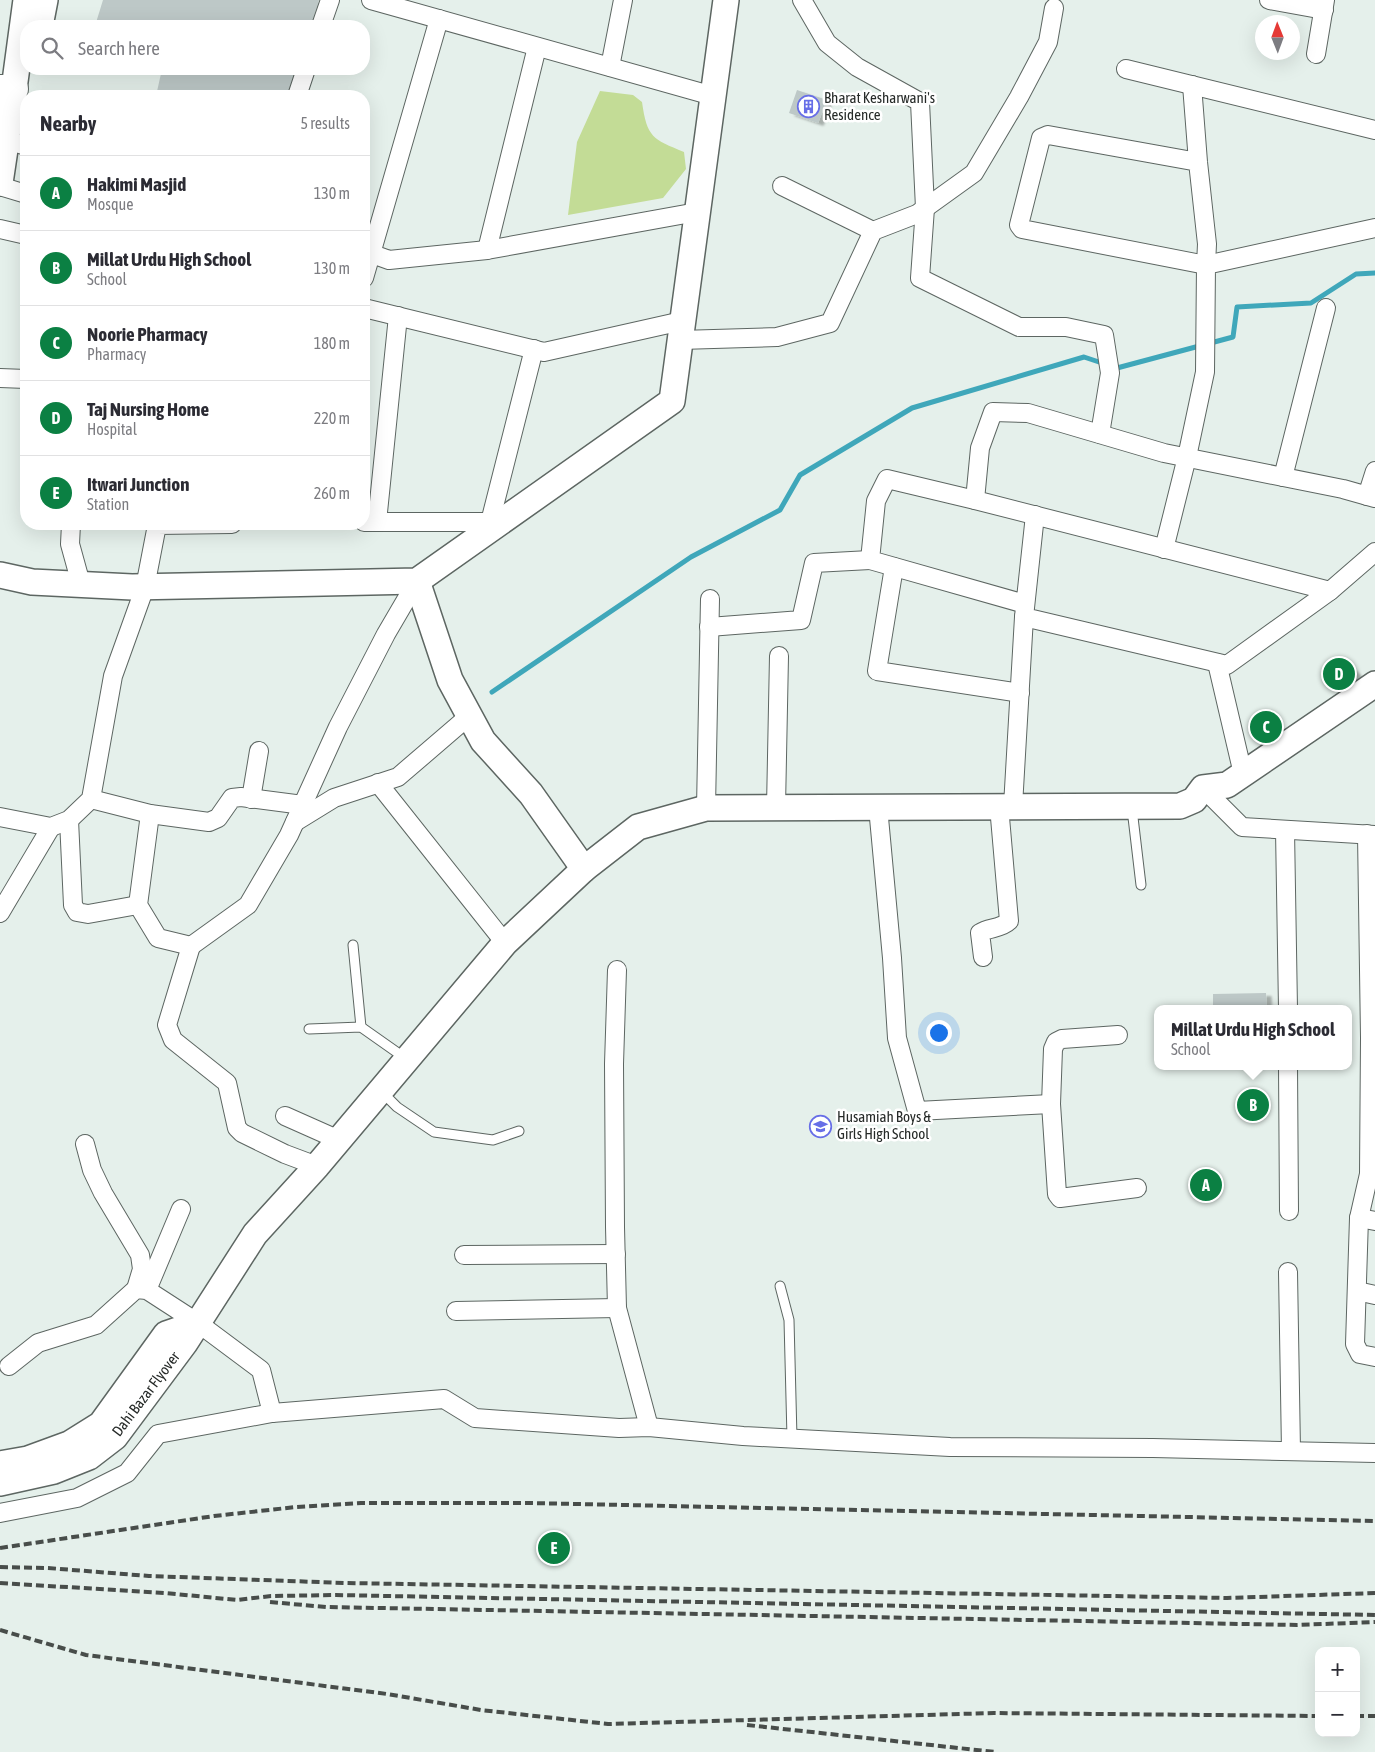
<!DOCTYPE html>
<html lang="en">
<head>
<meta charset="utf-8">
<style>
  :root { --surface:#fff; --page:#f7f7f7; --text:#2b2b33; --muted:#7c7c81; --line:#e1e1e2; --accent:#0b8043 }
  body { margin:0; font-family:"Asap Condensed",sans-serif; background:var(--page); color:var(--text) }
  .controls { position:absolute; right:15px; bottom:15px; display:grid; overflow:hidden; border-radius:10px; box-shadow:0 5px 20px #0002 }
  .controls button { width:45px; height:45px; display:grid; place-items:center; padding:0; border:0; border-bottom:1px solid var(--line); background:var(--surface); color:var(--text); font:25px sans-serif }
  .compass { position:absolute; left:1255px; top:15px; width:45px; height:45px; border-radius:50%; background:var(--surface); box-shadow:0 5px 20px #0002; rotate:359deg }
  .you { position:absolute; left:938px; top:1032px; width:18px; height:18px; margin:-12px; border:4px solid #fff; border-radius:50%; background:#1a73e8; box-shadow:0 0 0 8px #1a73e833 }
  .badge { display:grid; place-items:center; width:32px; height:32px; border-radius:50%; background:var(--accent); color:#fff; font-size:16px; font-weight:700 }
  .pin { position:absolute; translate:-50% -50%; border:2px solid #fff; box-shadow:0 1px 5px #0006 }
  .popup { position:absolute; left:1154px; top:1005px; width:198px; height:65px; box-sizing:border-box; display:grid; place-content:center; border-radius:10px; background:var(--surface); filter:drop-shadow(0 1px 4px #0005); font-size:16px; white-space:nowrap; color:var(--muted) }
  .popup b { font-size:19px; color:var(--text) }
  .popup::after { content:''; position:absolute; left:50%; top:100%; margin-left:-10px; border:10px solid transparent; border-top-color:var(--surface) }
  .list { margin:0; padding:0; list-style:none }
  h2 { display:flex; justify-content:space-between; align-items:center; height:65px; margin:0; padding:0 20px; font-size:21px }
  h2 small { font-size:16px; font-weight:400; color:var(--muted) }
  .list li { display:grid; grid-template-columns:32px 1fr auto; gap:15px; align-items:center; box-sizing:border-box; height:75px; padding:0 20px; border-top:1px solid var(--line) }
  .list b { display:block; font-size:19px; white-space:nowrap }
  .list p { margin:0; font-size:16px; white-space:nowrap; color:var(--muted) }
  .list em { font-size:16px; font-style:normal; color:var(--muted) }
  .icon { flex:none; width:28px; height:28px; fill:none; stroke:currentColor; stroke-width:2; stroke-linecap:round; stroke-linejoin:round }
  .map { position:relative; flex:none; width:1375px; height:1752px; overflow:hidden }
  .search { position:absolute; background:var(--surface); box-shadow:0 5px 20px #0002; left:20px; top:20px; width:350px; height:55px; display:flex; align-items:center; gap:12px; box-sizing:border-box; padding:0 18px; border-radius:20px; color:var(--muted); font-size:19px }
  .panel { position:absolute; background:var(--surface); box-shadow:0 5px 20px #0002; left:20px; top:90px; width:350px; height:440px; border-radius:20px }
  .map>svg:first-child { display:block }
  .green { fill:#c3dc96 }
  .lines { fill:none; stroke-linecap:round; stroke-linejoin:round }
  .stream { stroke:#3fa7ba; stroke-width:5 }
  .building { fill:#bdc8c7; filter:url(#shadow) }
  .lane-casing { stroke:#5d6662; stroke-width:11 }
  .street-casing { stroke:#5d6662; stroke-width:20 }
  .secondary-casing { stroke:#5d6662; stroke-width:28 }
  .highway-casing { stroke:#5d6662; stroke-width:30 }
  .lane { stroke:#fff; stroke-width:9 }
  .street { stroke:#fff; stroke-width:18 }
  .secondary { stroke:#fff; stroke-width:25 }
  .highway { stroke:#fff; stroke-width:28 }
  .rail { stroke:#484d4a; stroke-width:4; stroke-dasharray:8 4; stroke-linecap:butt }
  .labels { text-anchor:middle; stroke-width:5; stroke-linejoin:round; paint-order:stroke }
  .poi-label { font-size:15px; fill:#262a28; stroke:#fff; text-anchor:start }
  .street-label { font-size:15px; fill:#262a28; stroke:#fff }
</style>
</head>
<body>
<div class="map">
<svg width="1375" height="1752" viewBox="0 0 1375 1752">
  <defs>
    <filter id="shadow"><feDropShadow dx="5.5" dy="3" stdDeviation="1" flood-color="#0004"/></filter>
  </defs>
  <rect width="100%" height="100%" fill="#e5f0eb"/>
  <!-- green -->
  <path class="green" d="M 600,91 L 633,95 L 642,102 C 647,138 653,139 684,152 L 686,169 L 663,198 L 568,215 L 577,142 Z"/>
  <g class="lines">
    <!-- stream -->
    <polyline class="stream" points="492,692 691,557 780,510 800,475 912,408 1084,357 1117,368 1233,337 1237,307 1311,303 1356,274 1375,273"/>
  </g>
  <!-- building -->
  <g class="building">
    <polygon points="103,0 319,0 311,26 95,26"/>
    <polygon points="162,69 295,69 287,96 156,96"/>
    <polygon points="797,90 827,100 818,123 789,113"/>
    <polygon points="1342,658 1357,674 1350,680 1352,683 1337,692 1322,676"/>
    <polygon points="1266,993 1267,1009 1213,1009 1213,994"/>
  </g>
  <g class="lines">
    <defs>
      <g id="lane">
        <polyline points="1132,809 1141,885"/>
        <polyline points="353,945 361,1027"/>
        <polyline points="309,1029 361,1027 405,1058"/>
        <polyline points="381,1091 397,1107 434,1132 493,1140 519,1131"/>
        <polyline points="780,1286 789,1320 792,1438"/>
      </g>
      <g id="street">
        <polyline points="371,0 713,96"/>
        <polyline points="802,0 827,43 857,67 920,102 925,208 920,278 1019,327 1066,327 1104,335 1110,373 1100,434"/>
        <polyline points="1269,0 1324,10"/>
        <polyline points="321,26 330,0"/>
        <polyline points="1316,54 1325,0"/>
        <polyline points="610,67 623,0"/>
        <polyline points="1126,69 1375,130"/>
        <polyline points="1192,85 1198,162 1207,244 1206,265 1022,229 1019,225 1041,138 1048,135 1198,162"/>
        <polyline points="297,96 306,69"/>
        <polyline points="0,138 26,146"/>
        <polyline points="0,186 26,194"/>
        <polyline points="782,186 873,231"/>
        <polyline points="0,229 26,235"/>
        <polyline points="487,250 537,47"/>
        <polyline points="364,251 389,260 487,250 697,212"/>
        <polyline points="364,278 439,19"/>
        <polyline points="364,308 544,352 682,321"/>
        <polyline points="680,340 777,337 830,323 873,231 917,214 974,173 1019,97 1048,42 1054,8"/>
        <polyline points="0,378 26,379"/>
        <polyline points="1283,477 1326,308"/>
        <polyline points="1367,496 1375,471"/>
        <polyline points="1375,498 1343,489 1164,453 1028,413 993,412 980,448 975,500 1330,591 1375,552"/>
        <polyline points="975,500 887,479 876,501 870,560 1025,604"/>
        <polyline points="1035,515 1024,617 1227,665 1330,591"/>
        <polyline points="364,522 501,522"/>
        <polyline points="377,522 398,316"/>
        <polyline points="490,522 534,349"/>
        <polyline points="71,524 70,544 81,584"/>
        <polyline points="1164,549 1187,457 1205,372 1206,265 1375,228"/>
        <polyline points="894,567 877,671 1020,693"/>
        <polyline points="709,627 801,620 814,563 870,560"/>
        <polyline points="1217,663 1243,774"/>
        <polyline points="378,783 505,943"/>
        <polyline points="1203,788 1242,827 1375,835"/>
        <polyline points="91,799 150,814 209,822 218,818 232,798 241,797 303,805"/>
        <polyline points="251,799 259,751"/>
        <polyline points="1013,806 1024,617"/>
        <polyline points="776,807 779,656"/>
        <polyline points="878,807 892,958 897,1038 917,1111 1051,1104"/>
        <polyline points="706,808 710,599"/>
        <polyline points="150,814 138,905 158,938 191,946 248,905 289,835 338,727 386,634 417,581"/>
        <polyline points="0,817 51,827 69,820 91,799 113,676 145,587 157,525 232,524"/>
        <polyline points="69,820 73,905 77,912 88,914 138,905"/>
        <polyline points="295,822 334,798 398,777 469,716"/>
        <polyline points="1285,830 1288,1009"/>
        <polyline points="1367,834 1370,1038 1369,1174 1359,1218 1355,1344 1360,1354 1375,1357"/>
        <polyline points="0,913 51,827"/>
        <polyline points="191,946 167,1025 173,1040 227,1083 237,1128 242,1133 285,1154 317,1166"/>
        <path d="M 983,957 L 980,933 C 989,927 1001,929 1009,921 L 999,806"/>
        <polyline points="617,970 614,1064 615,1227 617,1308 649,1427"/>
        <polyline points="1118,1035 1062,1039 1056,1042 1053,1049 1051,1104 1057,1194 1060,1198 1137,1188"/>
        <polyline points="1288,1066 1289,1211"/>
        <polyline points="285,1116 339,1140"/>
        <polyline points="85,1144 92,1170 103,1193 140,1255 142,1269 136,1289"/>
        <polyline points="1359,1218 1375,1221"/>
        <polyline points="464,1255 616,1254"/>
        <polyline points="1288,1272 1291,1451"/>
        <polyline points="147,1290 181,1209"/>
        <polyline points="1357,1291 1375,1295"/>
        <polyline points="456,1311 617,1308"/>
        <polyline points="9,1366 38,1343 96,1325 136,1289 147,1290 198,1323 261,1370 272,1413"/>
        <polyline points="0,1513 77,1498 127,1473 158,1434 272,1413 444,1399 475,1418 619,1428 649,1427 743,1436 950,1447 1153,1448 1375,1453"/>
      </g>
      <g id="secondary">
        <polyline points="40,26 45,0"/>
        <polyline points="0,183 14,89 26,0"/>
        <polyline points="0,575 32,582 132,587 417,581 672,401 726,0"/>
        <polyline points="417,581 450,680 483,741 531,794 584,869"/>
        <polyline points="0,1464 28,1459 69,1444 101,1424 166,1334 198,1323"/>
        <polyline points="0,1483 54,1471 89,1457 115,1437 185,1343 255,1234 317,1166 505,943 584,869 638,827 706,808 1180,806 1194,800 1203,788 1227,785 1375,684"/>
      </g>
      <polyline id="highway" points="1,89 14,89"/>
    </defs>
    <!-- lane casing -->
    <use href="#lane" class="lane-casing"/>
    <!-- street casing -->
    <use href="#street" class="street-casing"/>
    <!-- secondary casing -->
    <use href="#secondary" class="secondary-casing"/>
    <!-- highway casing -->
    <use href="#highway" class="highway-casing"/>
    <!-- lane -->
    <use href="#lane" class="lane"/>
    <!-- street -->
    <use href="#street" class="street"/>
    <!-- secondary -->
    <use href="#secondary" class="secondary"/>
    <!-- highway -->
    <use href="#highway" class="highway"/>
    <!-- rail -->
    <g class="rail">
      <polyline points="0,1548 214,1516 296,1507 361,1503 530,1503 1375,1521"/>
      <polyline points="0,1567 48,1568 149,1576 346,1583 1227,1598 1375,1593"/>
      <polyline points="0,1583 165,1593 237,1600 271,1596 336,1595 1375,1615"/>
      <polyline points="270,1602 326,1607 1297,1625 1375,1622"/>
      <polyline points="0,1630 86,1655 387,1694 481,1710 608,1724 994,1713 1319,1716"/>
      <polyline points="1356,1716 1375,1716"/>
      <polyline points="747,1725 995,1752"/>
    </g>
  </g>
  <!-- icons -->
  <defs>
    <symbol id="building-ring" viewBox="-11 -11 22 22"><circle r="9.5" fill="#fff" stroke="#676ee7" stroke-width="1.5"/><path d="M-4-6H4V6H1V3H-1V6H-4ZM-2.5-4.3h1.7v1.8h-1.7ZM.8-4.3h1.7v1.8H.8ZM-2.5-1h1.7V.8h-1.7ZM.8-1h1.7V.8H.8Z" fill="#676ee7"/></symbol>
    <symbol id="school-ring" viewBox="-11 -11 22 22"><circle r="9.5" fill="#fff" stroke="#676ee7" stroke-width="1.5"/><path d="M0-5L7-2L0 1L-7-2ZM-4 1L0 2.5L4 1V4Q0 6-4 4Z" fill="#676ee7"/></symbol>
  </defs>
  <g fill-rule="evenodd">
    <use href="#building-ring" x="796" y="94" width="25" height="25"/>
    <use href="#school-ring" x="808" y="1114" width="25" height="25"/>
  </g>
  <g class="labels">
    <!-- poi labels -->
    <g class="poi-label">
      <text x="824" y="103">Bharat Kesharwani's<tspan x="824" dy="17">Residence</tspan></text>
      <text x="837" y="1122">Husamiah Boys &amp;<tspan x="837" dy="17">Girls High School</tspan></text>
    </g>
    <!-- street labels -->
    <g class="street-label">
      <text transform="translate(146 1394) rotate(-53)" y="5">Dahi Bazar Flyover</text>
    </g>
  </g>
</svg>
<div class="controls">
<button>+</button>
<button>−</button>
</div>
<svg class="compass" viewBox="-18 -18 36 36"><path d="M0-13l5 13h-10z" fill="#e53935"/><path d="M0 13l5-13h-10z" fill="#7c7c81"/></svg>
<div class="you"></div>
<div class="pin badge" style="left:1206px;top:1185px">A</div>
<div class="pin badge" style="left:1253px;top:1105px">B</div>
<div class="popup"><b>Millat Urdu High School</b>School</div>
<div class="pin badge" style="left:1266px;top:727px">C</div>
<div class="pin badge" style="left:1339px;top:674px">D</div>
<div class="pin badge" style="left:554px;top:1548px">E</div>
<div class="search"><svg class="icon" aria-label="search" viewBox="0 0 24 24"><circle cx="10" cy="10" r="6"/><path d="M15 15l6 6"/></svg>Search here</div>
<section class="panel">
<h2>Nearby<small>5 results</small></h2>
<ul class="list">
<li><span class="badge">A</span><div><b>Hakimi Masjid</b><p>Mosque</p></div><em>130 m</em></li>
<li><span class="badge">B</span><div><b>Millat Urdu High School</b><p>School</p></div><em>130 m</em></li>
<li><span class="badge">C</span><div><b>Noorie Pharmacy</b><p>Pharmacy</p></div><em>180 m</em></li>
<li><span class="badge">D</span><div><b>Taj Nursing Home</b><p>Hospital</p></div><em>220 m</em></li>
<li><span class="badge">E</span><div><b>Itwari Junction</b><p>Station</p></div><em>260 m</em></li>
</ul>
</section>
</div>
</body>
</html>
